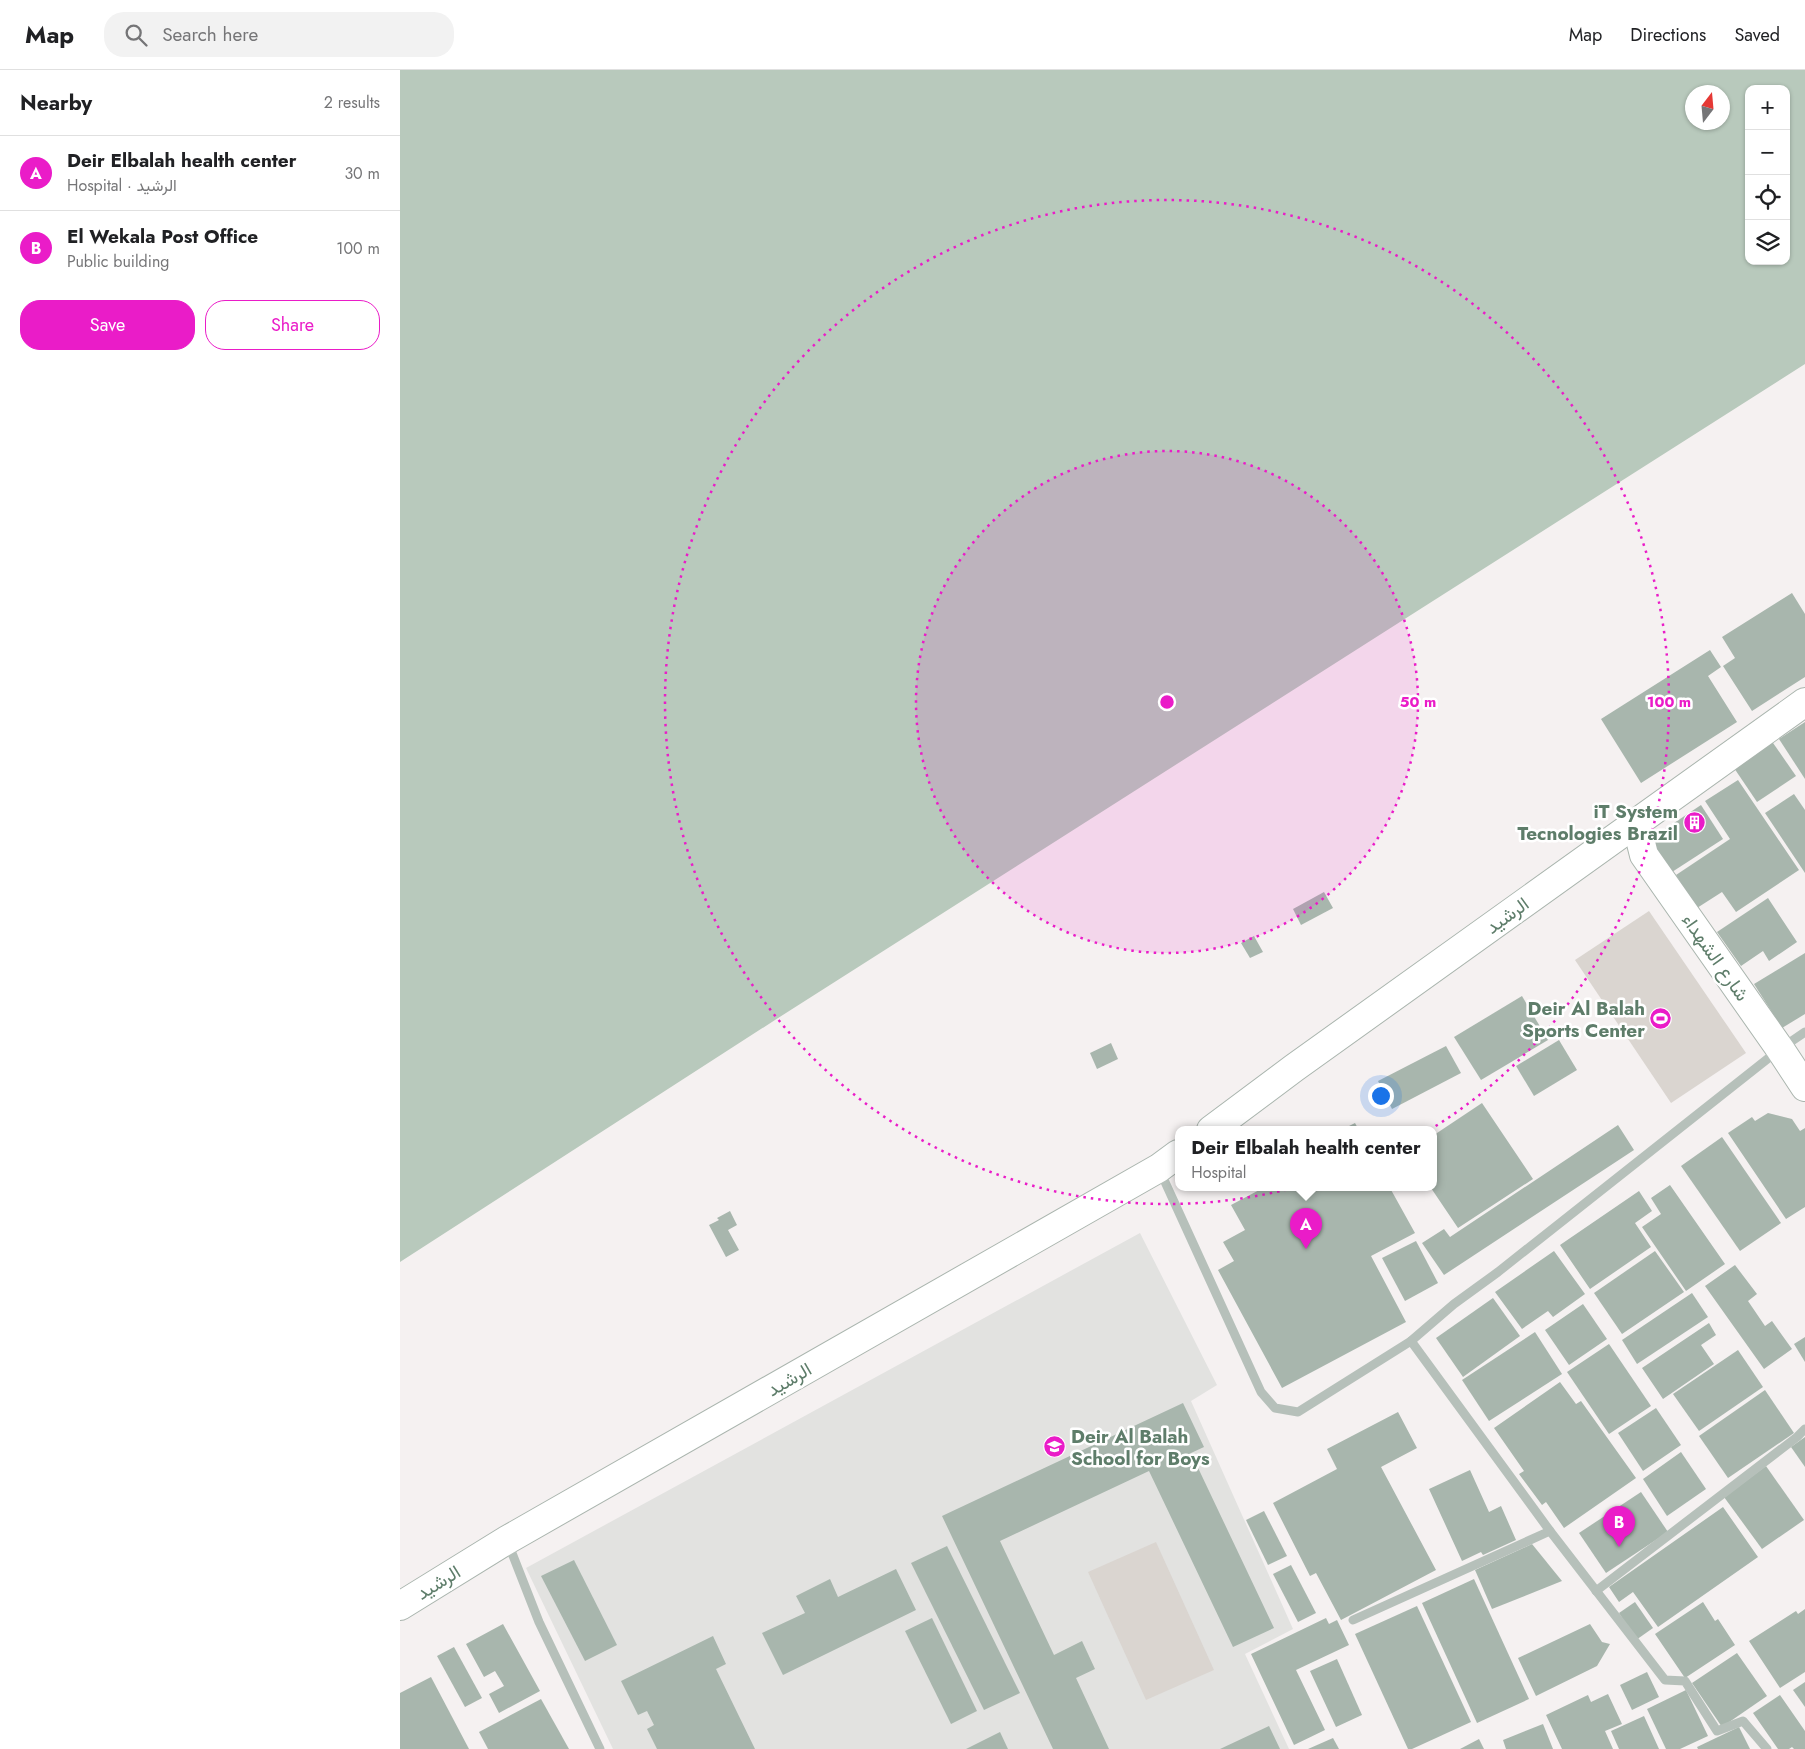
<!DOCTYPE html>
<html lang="en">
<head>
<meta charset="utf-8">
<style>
  :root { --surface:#fff; --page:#f2f2f2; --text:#202124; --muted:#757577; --line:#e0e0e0; --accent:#ea1cc8 }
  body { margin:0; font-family:Jost,Vazirmatn,sans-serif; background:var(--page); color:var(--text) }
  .controls { position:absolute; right:15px; top:15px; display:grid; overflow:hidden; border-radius:10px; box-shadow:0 1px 4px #0004 }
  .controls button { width:45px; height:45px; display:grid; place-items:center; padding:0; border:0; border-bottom:1px solid var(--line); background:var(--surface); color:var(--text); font:25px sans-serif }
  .compass { position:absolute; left:1285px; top:15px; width:45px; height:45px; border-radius:50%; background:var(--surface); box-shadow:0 1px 4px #0004; rotate:16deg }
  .you { position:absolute; left:980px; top:1025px; width:18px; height:18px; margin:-12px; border:4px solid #fff; border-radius:50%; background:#1a73e8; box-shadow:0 0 0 8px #1a73e833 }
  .badge { display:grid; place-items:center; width:32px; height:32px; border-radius:50%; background:var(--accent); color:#fff; font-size:16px; font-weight:700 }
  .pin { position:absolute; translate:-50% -41px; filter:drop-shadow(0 1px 2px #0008) }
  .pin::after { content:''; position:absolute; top:26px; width:18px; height:15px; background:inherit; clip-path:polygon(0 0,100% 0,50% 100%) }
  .popup { position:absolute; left:775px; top:1056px; width:262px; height:65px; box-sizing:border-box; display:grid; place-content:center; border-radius:10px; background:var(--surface); filter:drop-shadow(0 1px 4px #0005); font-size:16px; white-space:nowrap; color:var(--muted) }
  .popup b { font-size:19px; color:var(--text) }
  .popup::after { content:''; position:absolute; left:50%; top:100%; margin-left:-10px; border:10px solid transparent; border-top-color:var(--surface) }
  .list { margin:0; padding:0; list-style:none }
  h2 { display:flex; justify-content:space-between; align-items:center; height:65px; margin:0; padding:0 20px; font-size:21px }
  h2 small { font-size:16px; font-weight:400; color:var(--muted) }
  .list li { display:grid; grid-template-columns:32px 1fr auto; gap:15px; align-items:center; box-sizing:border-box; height:75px; padding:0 20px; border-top:1px solid var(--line) }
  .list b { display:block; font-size:19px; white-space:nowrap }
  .list p { margin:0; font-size:16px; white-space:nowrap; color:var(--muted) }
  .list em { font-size:16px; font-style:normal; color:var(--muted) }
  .actions { display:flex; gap:10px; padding:15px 20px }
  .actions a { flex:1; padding:11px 0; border:1px solid var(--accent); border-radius:20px; text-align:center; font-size:18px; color:var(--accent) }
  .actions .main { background:var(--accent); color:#fff }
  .icon { flex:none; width:28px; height:28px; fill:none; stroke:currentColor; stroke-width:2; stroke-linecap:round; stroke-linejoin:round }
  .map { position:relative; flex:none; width:1405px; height:1679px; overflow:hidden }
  header { display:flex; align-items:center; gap:30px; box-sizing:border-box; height:70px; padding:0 25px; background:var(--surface); border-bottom:1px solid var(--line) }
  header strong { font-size:24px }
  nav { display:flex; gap:28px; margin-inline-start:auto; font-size:18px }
  .search { width:350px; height:45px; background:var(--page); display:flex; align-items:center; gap:12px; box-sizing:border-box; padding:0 18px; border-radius:20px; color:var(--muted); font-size:19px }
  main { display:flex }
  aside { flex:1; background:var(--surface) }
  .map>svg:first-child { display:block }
  .built { fill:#e2e2e0 }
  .green { fill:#dad5d0 }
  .water { fill:#b8c9bc; fill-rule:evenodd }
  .building { fill:#a8b6ad }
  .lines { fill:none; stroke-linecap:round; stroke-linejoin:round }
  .major-casing { stroke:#aab5ae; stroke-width:30 }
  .minor { stroke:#b6c0ba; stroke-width:9 }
  .major { stroke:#fff; stroke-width:28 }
  .ring { fill:none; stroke:#ea1cc8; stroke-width:2.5; stroke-dasharray:2.5 5 }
  .labels { text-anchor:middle; stroke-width:5; stroke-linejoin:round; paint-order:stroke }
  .poi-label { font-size:19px; font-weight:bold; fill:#5e7d6a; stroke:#fff; text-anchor:end }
  .street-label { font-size:19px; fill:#5e7d6a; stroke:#fff }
  .centre { fill:#ea1cc8; stroke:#fff; stroke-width:2.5 }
  .ring-label { font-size:15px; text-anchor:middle; font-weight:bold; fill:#ea1cc8; stroke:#fff; stroke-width:5; stroke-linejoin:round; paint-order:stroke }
</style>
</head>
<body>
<header>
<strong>Map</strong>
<div class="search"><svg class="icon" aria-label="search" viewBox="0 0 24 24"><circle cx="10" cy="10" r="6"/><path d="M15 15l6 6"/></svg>Search here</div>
<nav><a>Map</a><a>Directions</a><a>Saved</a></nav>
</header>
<main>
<aside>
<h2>Nearby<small>2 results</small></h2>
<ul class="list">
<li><span class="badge">A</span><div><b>Deir Elbalah health center</b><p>Hospital · الرشيد</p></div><em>30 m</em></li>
<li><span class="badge">B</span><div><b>El Wekala Post Office</b><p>Public building</p></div><em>100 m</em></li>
</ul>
<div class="actions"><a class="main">Save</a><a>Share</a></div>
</aside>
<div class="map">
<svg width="1405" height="1679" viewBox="0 0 1405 1679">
  <rect width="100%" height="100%" fill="#f5f1f1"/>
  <!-- built -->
  <polygon class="built" points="740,1163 817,1315 791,1331 893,1559 845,1584 889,1679 213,1679 126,1498"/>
  <!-- green -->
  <g class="green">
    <polygon points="1249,841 1346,983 1271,1033 1175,890"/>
    <polygon points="756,1472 814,1600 746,1630 688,1502"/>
  </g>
  <!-- water -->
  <path class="water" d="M 0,0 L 1405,0 L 1405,294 L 375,950 L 0,1192 ZM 1349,19 L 1386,19 L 1386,191 L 1349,191 ZM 1292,22 L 1322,22 L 1322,52 L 1292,52 Z"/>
  <!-- building -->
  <g class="building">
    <polygon points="1392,523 1405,544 1405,607 1352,641 1323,596 1335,588 1322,567"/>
    <polygon points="1310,580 1321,597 1308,606 1337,652 1241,713 1201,649"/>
    <polygon points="1405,652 1405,709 1379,669"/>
    <polygon points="1371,670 1396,706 1357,732 1332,695"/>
    <polygon points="1338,710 1399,800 1336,842 1322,822 1297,838 1276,805 1330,769 1305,731"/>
    <polygon points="1394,724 1405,740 1405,803 1365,743"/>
    <polygon points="1301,735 1323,769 1272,802 1250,769"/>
    <polygon points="924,822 933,838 901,855 893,839"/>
    <polygon points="1368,828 1397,872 1369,891 1363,881 1341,896 1317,862"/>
    <polygon points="854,866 863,882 850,888 841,873"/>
    <polygon points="1405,883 1405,944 1382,958 1354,914"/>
    <polygon points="1122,926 1148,970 1081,1010 1054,967"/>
    <polygon points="1159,970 1177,1000 1134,1026 1116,996"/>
    <polygon points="711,973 718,989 697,999 690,983"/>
    <polygon points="1046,976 1061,1003 992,1039 978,1011"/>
    <polygon points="1082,1033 1133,1109 1058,1158 1031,1118 1034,1118 1034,1065"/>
    <polygon points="1368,1043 1392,1049 1400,1061 1405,1058 1405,1137 1386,1149 1328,1063 1352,1047 1355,1051"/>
    <polygon points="955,1053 959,1060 941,1060"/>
    <polygon points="1218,1055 1234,1080 1044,1205 1022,1173 1044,1159 1050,1167"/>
    <polygon points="1322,1067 1381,1153 1340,1181 1281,1096"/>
    <polygon points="1270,1115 1325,1194 1286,1221 1242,1157 1261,1144 1251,1128"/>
    <polygon points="863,1118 990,1118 1015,1163 971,1186 1006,1252 882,1318 818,1200 834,1191 823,1172 845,1160 831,1135"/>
    <polygon points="1239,1121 1252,1141 1235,1153 1251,1177 1190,1219 1160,1175"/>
    <polygon points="330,1141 337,1155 328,1160 339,1180 326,1187 309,1155 319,1150 317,1148"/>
    <polygon points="1016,1171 1038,1213 1005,1231 982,1188"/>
    <polygon points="1154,1181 1185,1224 1153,1247 1148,1241 1122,1259 1095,1222"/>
    <polygon points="1255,1181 1284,1222 1222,1264 1194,1223"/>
    <polygon points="1335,1195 1357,1224 1348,1231 1365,1256 1372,1251 1392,1279 1364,1299 1305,1216"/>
    <polygon points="1292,1223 1308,1247 1237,1294 1222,1270"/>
    <polygon points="1093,1228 1120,1266 1063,1307 1036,1268"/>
    <polygon points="1183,1234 1207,1269 1169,1295 1145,1260"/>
    <polygon points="1309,1253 1316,1265 1301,1275 1314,1294 1263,1329 1242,1298"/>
    <polygon points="1135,1262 1162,1304 1089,1351 1062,1310"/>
    <polygon points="1405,1267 1405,1292 1394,1274"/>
    <polygon points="1209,1274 1251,1336 1209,1364 1167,1302"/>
    <polygon points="1338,1280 1363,1317 1299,1361 1273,1324"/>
    <polygon points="1160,1312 1176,1334 1181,1331 1236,1408 1164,1458 1146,1432 1142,1435 1119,1404 1124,1401 1094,1358"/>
    <polygon points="1365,1320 1394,1363 1328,1408 1299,1366"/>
    <polygon points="783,1333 804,1377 791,1383 874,1558 833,1577 749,1401 600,1471 654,1585 682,1571 695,1599 676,1608 709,1679 653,1679 542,1446"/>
    <polygon points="1256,1338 1281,1375 1243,1401 1218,1363"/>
    <polygon points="998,1342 1017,1378 981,1397 1036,1500 941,1550 916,1503 910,1506 873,1433 937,1399 927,1379"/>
    <polygon points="1405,1367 1405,1397 1391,1377"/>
    <polygon points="1281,1382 1306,1419 1267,1446 1243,1409"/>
    <polygon points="1366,1396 1404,1450 1362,1479 1324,1427"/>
    <polygon points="1070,1400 1089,1442 1101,1436 1116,1470 1083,1485 1081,1482 1062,1491 1029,1419"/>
    <polygon points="1241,1422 1268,1462 1206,1503 1179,1463"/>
    <polygon points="1323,1437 1358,1487 1258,1557 1233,1522 1219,1532 1209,1517"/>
    <polygon points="864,1441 887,1486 868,1495 846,1450"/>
    <polygon points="1132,1474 1162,1511 1092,1539 1075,1500"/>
    <polygon points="547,1476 620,1623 584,1640 511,1493"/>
    <polygon points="174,1490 217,1575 185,1591 141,1506"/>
    <polygon points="891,1495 916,1543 898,1552 873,1504"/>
    <polygon points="496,1499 516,1540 383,1605 362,1563 405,1543 396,1526 430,1509 438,1527"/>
    <polygon points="1074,1509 1129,1629 1077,1653 1022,1533"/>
    <polygon points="1235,1532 1253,1558 1236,1570 1219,1543"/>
    <polygon points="1303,1532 1315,1551 1318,1549 1335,1575 1285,1608 1255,1564"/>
    <polygon points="1017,1536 1071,1652 1012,1679 1008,1679 955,1564"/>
    <polygon points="1405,1539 1405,1602 1380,1618 1349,1571 1396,1541 1398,1544"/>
    <polygon points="532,1548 577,1641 551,1654 505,1561"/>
    <polygon points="926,1548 929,1554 937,1550 949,1575 896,1600 925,1660 894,1675 851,1584"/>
    <polygon points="103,1554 140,1621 99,1643 89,1624 104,1616 95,1601 84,1607 66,1574"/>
    <polygon points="1190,1554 1202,1572 1210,1574 1197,1596 1136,1626 1118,1588"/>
    <polygon points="313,1566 326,1594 316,1599 355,1679 257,1679 247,1659 254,1655 247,1641 238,1645 221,1611"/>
    <polygon points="54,1577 82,1628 65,1637 37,1586"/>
    <polygon points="1337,1583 1367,1626 1322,1657 1292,1613"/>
    <polygon points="937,1589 962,1645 936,1657 910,1601"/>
    <polygon points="1247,1602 1259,1627 1232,1640 1220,1615"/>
    <polygon points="31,1607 69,1679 0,1679 0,1623"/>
    <polygon points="1405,1612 1405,1637 1393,1620"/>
    <polygon points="1286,1620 1308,1666 1280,1679 1266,1679 1247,1639"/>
    <polygon points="1208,1624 1222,1654 1205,1661 1213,1679 1162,1679 1146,1645 1188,1625 1191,1632"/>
    <polygon points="1380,1625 1405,1661 1405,1679 1394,1679 1392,1677 1389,1679 1378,1679 1353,1643"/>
    <polygon points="141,1629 169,1679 88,1679 79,1662"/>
    <polygon points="1244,1646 1259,1679 1219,1679 1211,1661"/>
    <polygon points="1143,1654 1153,1679 1106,1679 1103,1670"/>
    <polygon points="869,1656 880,1679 820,1679"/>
    <polygon points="1339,1657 1350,1679 1298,1679 1297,1677"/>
    <polygon points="600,1662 608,1679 566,1679"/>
    <polygon points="933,1668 939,1679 908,1679"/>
    <polygon points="1079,1669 1084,1679 1060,1679"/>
  </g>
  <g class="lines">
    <defs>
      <g id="major">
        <polyline points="1236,753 1244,785 1380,979 1405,1017"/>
        <polyline points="811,1060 894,998 1405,632"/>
        <polyline points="0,1536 107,1470 759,1098 778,1084"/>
      </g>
    </defs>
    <!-- major casing -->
    <use href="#major" class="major-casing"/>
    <!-- minor -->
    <g class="minor">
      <polyline points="760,1101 861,1322 875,1338 898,1342 1011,1271 1054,1234 1098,1202 1380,979 1405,962"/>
      <polyline points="1011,1271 1150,1461 1265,1610 1285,1611 1317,1661 1343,1651 1367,1679"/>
      <polyline points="108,1473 139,1552 200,1679"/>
      <polyline points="1196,1521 1397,1367 1405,1359"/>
      <polyline points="953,1550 1150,1461"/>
    </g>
    <!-- major -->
    <use href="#major" class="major"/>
  </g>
  <!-- distance rings -->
  <circle cx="767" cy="632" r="251" fill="#ea1cc8" fill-opacity=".12"/>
  <g class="ring">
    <circle cx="767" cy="632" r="251"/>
    <circle cx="767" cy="632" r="502"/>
  </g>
  <!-- icons -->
  <defs>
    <symbol id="building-disc" viewBox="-11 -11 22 22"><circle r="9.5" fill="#ea1cc8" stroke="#fff"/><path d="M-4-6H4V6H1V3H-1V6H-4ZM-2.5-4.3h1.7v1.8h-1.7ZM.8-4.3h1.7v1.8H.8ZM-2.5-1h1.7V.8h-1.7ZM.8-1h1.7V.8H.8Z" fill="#fff"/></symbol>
    <symbol id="stadium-disc" viewBox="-11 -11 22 22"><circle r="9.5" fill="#ea1cc8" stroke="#fff"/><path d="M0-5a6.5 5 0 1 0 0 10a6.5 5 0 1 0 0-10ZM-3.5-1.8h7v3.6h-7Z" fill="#fff"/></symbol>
    <symbol id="school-disc" viewBox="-11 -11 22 22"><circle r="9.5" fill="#ea1cc8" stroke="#fff"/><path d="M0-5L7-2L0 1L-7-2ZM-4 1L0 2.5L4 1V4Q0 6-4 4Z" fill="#fff"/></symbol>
  </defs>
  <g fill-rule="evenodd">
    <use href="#building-disc" x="1282" y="740" width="25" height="25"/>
    <use href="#stadium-disc" x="1248" y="936" width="25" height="25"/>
    <use href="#school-disc" x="642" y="1364" width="25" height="25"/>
  </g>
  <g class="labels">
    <!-- poi labels -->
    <g class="poi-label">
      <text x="1278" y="748">iT System<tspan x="1278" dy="22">Tecnologies Brazil</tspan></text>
      <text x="1245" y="945">Deir Al Balah<tspan x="1245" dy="22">Sports Center</tspan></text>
      <text x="671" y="1373" text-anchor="start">Deir Al Balah<tspan x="671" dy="22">School for Boys</tspan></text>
    </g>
    <!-- street labels -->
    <g class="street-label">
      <text transform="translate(1107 845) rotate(-36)" y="7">الرشيد</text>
      <text transform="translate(1316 887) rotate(55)" y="7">شارع الشهداء</text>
      <text transform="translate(389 1309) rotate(-30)" y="7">الرشيد</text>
      <text transform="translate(38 1512) rotate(-32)" y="7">الرشيد</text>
    </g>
  </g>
  <circle cx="767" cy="632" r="8" class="centre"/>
  <g class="ring-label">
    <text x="1018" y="637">50 m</text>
    <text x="1269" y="637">100 m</text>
  </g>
</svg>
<div class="controls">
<button>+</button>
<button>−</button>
<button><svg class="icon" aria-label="locate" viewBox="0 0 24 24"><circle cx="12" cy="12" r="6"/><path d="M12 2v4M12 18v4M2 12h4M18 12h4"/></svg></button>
<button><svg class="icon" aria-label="layers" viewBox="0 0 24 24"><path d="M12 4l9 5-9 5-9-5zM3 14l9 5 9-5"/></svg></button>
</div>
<svg class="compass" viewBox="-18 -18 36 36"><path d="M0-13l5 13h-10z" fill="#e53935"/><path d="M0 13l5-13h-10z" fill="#757577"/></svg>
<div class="you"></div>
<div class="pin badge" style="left:906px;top:1179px">A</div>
<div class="popup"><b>Deir Elbalah health center</b>Hospital</div>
<div class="pin badge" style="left:1219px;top:1477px">B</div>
</div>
</main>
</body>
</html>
